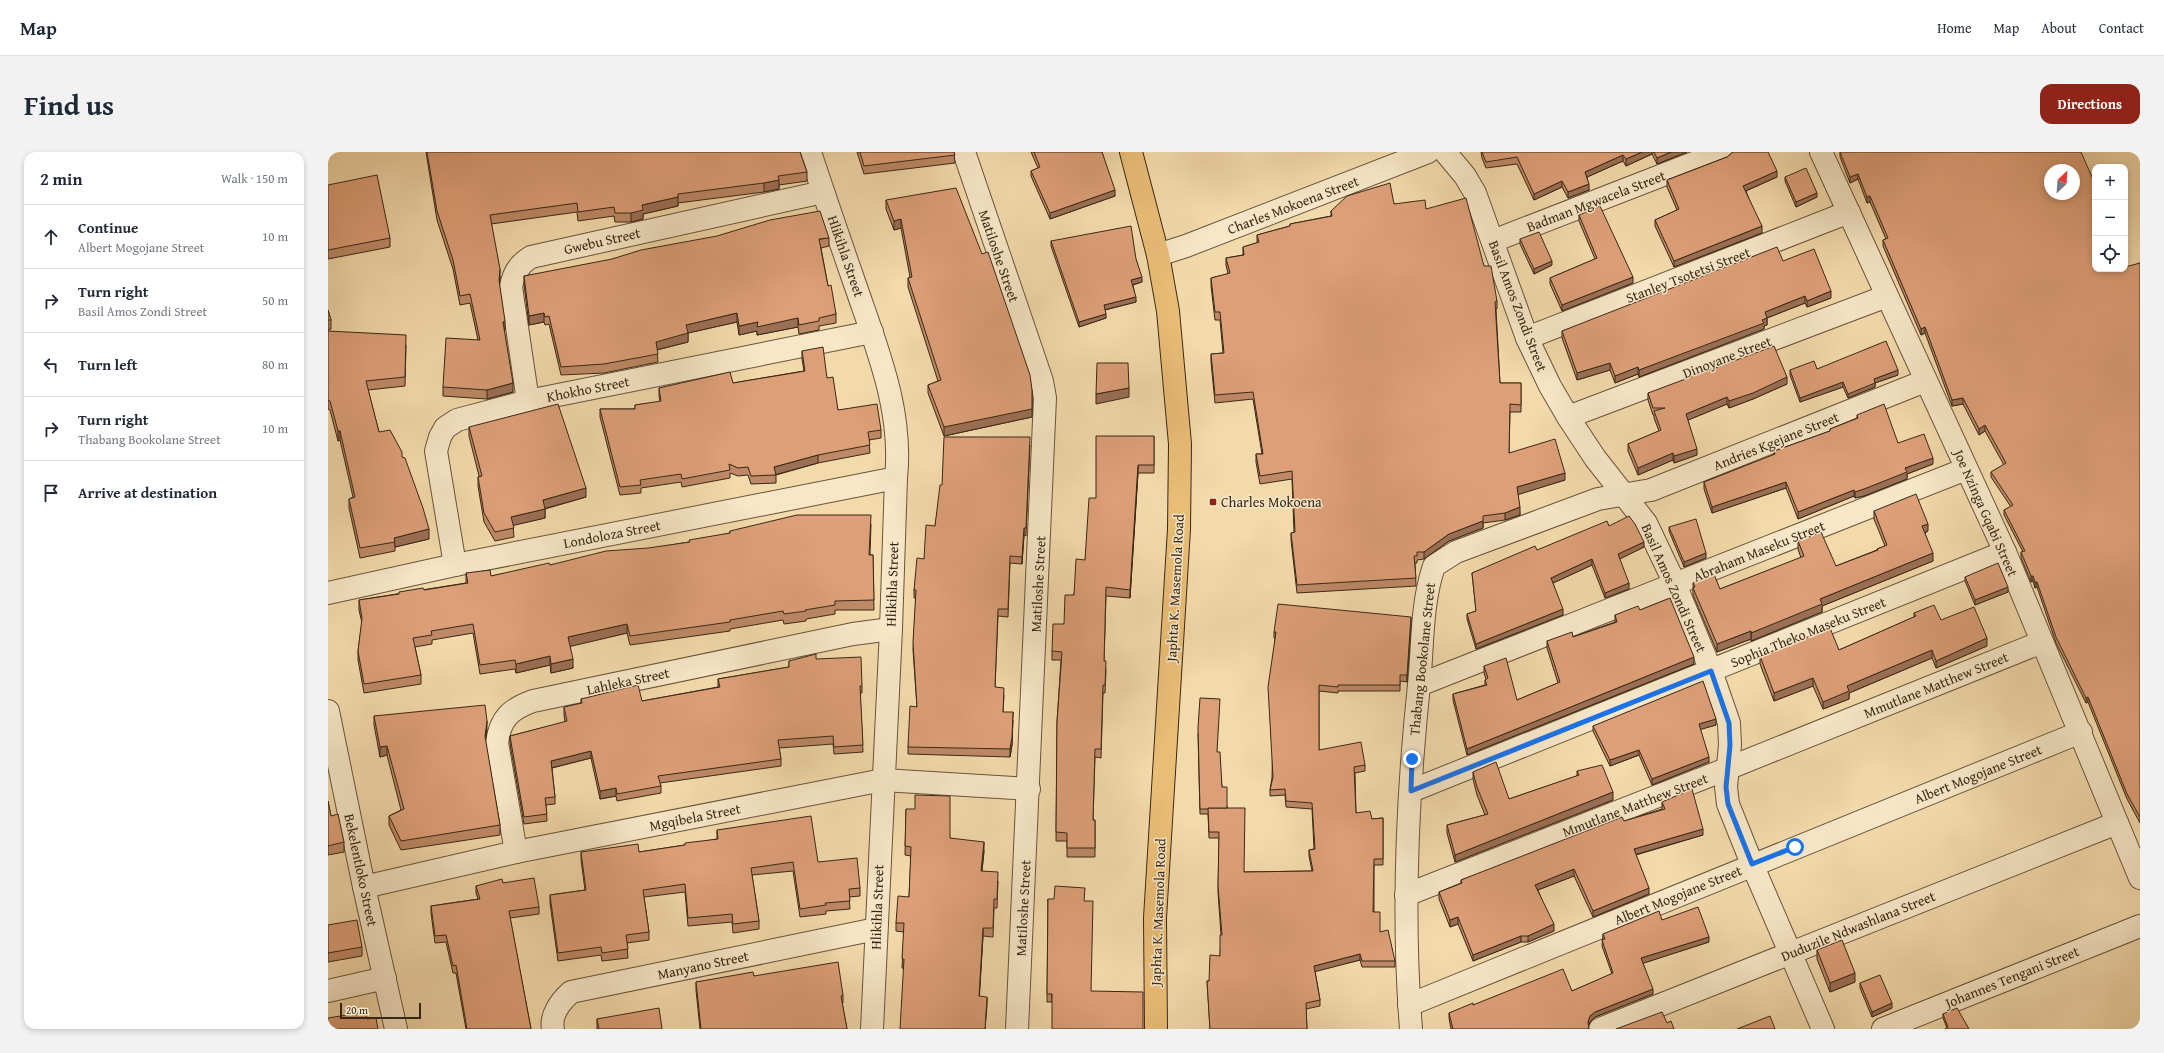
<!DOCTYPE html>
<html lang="en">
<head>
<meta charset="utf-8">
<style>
  :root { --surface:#fff; --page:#f2f2f3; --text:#1f2937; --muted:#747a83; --line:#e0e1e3; --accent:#8f2418 }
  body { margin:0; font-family:"Gentium Book Plus",serif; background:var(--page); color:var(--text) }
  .controls { position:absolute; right:12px; top:12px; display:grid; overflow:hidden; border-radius:8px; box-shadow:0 2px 6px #0003 }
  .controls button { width:36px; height:36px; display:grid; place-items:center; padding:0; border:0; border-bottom:1px solid var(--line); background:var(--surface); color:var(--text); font:20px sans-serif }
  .compass { position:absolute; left:1716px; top:12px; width:36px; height:36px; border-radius:50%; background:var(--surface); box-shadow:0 2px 6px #0003; rotate:25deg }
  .scale { position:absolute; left:12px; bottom:10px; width:81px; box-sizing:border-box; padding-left:4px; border:2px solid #392817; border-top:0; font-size:11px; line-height:14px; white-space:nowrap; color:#392817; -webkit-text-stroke:3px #f7e7c8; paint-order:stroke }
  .stop { position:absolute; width:12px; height:12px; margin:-9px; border:3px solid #1a73e8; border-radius:50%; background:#fff }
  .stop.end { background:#1a73e8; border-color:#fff; box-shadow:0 1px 4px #0008 }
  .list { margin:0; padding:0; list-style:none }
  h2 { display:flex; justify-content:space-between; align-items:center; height:52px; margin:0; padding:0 16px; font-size:17px }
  h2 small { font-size:13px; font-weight:400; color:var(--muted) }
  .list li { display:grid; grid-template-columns:26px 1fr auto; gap:12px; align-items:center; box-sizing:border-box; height:64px; padding:0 16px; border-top:1px solid var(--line) }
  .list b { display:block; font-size:15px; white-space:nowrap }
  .list p { margin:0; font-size:13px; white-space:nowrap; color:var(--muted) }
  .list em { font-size:13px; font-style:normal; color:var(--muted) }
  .icon { flex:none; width:22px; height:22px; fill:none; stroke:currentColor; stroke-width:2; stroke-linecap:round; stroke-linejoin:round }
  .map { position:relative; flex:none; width:1812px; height:877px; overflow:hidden; border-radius:12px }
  header { display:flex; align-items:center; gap:24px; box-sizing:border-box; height:56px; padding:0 20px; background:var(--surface); border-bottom:1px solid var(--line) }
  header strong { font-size:19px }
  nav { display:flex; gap:22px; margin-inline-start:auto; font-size:14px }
  .intro { display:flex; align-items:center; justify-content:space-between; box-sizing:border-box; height:96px; padding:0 24px }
  h1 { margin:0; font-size:28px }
  .button { padding:10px 18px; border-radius:12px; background:var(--accent); color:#fff; font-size:14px; font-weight:700 }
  main { display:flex; gap:24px; padding:0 24px }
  aside { flex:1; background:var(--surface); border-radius:12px; box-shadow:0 2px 6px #0003 }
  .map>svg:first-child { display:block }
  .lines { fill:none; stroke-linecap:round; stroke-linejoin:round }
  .minor-casing { stroke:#68543c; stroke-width:24 }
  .major-casing { stroke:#392817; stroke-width:24 }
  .minor { stroke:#f7e7c8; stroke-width:22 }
  .major { stroke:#eabd76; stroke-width:22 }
  .wall { fill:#be8967; stroke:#392817 }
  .shaded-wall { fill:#9b6f54; stroke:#392817 }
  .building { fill:#dd9f78; stroke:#392817; fill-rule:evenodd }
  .route { stroke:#1a73e8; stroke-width:5 }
  .poi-dot { fill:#8f2418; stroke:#f7e7c8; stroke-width:1.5 }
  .labels { text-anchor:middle; stroke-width:3; stroke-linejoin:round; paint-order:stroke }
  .street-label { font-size:14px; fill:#392817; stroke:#f7e7c8 }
  .poi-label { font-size:14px; fill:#392817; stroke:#f7e7c8; text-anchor:start }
</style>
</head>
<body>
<header>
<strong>Map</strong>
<nav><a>Home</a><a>Map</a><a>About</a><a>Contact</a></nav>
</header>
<div class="intro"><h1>Find us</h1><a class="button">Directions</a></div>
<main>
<aside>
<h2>2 min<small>Walk · 150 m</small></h2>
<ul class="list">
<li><svg class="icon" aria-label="ahead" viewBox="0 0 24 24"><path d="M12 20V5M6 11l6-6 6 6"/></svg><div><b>Continue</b><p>Albert Mogojane Street</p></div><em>10 m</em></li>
<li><svg class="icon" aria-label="right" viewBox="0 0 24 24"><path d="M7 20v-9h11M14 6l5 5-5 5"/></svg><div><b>Turn right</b><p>Basil Amos Zondi Street</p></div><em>50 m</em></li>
<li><svg class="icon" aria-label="left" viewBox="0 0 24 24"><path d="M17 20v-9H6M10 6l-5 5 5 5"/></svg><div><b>Turn left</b></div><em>80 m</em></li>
<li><svg class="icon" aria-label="right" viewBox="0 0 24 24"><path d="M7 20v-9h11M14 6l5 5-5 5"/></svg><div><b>Turn right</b><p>Thabang Bookolane Street</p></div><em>10 m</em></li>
<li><svg class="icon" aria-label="arrive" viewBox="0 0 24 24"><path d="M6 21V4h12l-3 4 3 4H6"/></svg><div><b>Arrive at destination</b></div></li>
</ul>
</aside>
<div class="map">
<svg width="1812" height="877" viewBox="0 0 1812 877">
  <rect width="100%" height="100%" fill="#f3daab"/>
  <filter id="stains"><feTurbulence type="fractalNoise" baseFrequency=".005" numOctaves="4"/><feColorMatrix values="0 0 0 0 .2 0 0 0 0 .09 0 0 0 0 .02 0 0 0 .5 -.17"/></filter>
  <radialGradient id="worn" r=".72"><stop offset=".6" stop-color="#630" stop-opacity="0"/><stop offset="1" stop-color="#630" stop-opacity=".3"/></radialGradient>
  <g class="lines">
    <defs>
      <g id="minor">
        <path d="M 482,0 C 497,46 513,92 529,138 C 550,199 575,260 568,326 L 563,477 L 544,877"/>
        <polyline points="636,0 714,229 717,246 689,877"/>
        <polyline points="1117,0 1137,24 1147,41 1199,186 1222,234 1240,265 1267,306 1318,371 1347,432 1383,519 1401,571 1402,593 1398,635 1400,652 1424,712 1495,877"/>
        <polyline points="1493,0 1677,400 1812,726"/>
        <polyline points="1165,89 1394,0"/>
        <polyline points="830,103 858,94 1100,0"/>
        <polyline points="1199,186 1521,60"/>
        <path d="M 200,249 L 183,135 C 185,122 191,112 203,105 L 495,40"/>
        <polyline points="1240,265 1559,144"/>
        <polyline points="127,413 108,299 112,285 117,276 129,268 200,249 544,180"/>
        <polyline points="0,441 127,413 568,326"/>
        <polyline points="1091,533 1638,317"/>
        <polyline points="0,559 36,735 68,877"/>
        <polyline points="1083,639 1677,400"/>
        <path d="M 188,700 L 169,591 C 172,566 183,557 205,549 L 525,482 L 563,477"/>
        <polyline points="36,735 188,700 555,628 701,637"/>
        <polyline points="1078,743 1401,616 1714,490"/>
        <polyline points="0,839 57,826"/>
        <polyline points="1081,853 1753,580"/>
        <path d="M 225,877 C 222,863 233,849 243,840 L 548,777"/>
        <path d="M 1083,877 C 1074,763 1079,647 1091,533 C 1095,493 1093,453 1106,414 L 1128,400 L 1270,347 L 1323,338 L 1597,229"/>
        <polyline points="1272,877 1789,671"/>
        <polyline points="1555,877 1812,774"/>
      </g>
      <polyline id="major" points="803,0 830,103 840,159 852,292 851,377 827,766 828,877"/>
    </defs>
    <!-- minor casing -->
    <use href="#minor" class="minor-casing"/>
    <!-- major casing -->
    <use href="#major" class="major-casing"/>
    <!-- minor -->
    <use href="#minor" class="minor"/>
    <!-- major -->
    <use href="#major" class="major"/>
  </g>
  <!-- wall -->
  <g class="wall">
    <polygon points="98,0 472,0 479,20 479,29 451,33 451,37 436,40 350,51 350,54 315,62 315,67 303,70 287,70 286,64 250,69 249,60 163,72 172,126 171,132 177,178 176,178 185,240 159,247 115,244 115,235 150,188 142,151 132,153 125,117 109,68"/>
    <polygon points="529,0 626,0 627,11 536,22"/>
    <polygon points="703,0 774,0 787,44 722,67 703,24 703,19 710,16"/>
    <polygon points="1153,0 1359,0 1329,12 1324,2 1298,14 1295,9 1259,25 1261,38 1240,46 1234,35 1206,48 1189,12 1158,16 1154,6"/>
    <polygon points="1512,0 1767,117 1797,117 1812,111 1812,671 1799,647 1760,550 1758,551 1728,491 1709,435 1707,436 1705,429 1703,430 1693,406 1693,400 1695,400 1676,363 1676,358 1683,355 1663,325 1663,320 1676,313 1657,279 1651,283 1635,252 1624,254 1597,181 1593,183 1555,94 1555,88 1558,87 1542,50 1539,51 1530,27 1522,31 1512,5"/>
    <polygon points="1404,1 1449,25 1418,39 1434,81 1346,115 1327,74 1327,68 1349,58 1339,35 1339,28 1399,5"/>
    <polygon points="1457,25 1489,45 1468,55 1457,29"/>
    <polygon points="0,33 62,86 62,95 0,107"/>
    <polygon points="558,48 704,247 704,265 616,284 600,241 600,233 610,229 580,135 580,126 582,125 573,76 566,78 558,57"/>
    <polygon points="1066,52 1098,57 1156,114 1169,149 1169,157 1168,157 1172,231 1193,231 1193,260 1182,260 1181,301 1237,328 1190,342 1192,363 1177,368 1155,371 1155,376 1121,389 1096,407 1089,408 1089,411 1087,411 1088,434 969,441 963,388 963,381 966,380 964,327 932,332 928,310 928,302 934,302 925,247 887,251 883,210 883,202 895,201 892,168 887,168 883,134 883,126 900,122 898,113 898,106 915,103 915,95 929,91 929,83 962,74 962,72 1003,64 1003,59"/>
    <polygon points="1251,63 1305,131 1234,159 1222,132 1222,126 1267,107 1251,69"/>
    <polygon points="501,86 501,94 493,96 500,134 508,162 508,171 491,174 491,178 471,182 470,175 429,183 429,179 411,183 409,170 360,181 360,190 329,198 330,210 276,221 233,223 221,172 217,173 216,170 201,173 196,133 196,124"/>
    <polygon points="1192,87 1224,113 1206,122 1192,92"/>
    <polygon points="723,89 808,107 814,130 805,133 808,150 777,158 778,166 751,175 723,94"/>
    <polygon points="1455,109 1503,146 1479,155 1477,151 1439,166 1439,173 1436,174 1436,177 1311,225 1310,222 1287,231 1282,218 1249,228 1234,186 1234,179"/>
    <polygon points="0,158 3,168 3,177 0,178"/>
    <polygon points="0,179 78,193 77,234 40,238 51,280 74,305 101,387 67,395 67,399 32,406 21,356 21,347 25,345 12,288 10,289 2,258 0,257"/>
    <polygon points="474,199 499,226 510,258 553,278 553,286 541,288 542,301 490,311 448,323 448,331 423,332 420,323 410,324 402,321 402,326 354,335 353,330 313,336 313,341 292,343 272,265 272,257 307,257 307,253 332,250 331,244 331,236 405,231 476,219 474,207"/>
    <polygon points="1489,217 1570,223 1547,231 1547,235 1520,246 1515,235 1472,250 1462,223 1462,218"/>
    <polygon points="1459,232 1425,247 1401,256 1399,252 1360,268 1369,303 1346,311 1345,308 1310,323 1300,299 1300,292 1331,279 1326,266 1326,263 1325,263 1320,248 1320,241"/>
    <polygon points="1529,263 1570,291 1605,312 1579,322 1579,327 1536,344 1527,346 1526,344 1470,367 1458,336 1384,361 1376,337 1376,330 1446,303 1446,299 1502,279 1502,277 1529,266"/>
    <polygon points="141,275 258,345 217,357 217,366 185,373 186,385 167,389 156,370 150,334 150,325 151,324 141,284"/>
    <polygon points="826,284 826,321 810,321 802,446 778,444 776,509 778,518 777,541 775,541 773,606 767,605 765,668 767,668 767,705 739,705 739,689 728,689 729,570 733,508 724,508 724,499 736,472 757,408 768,346"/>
    <polygon points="702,293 698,384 696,383 694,412 682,411 680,465 670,464 667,535 676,543 675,560 685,568 684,593 682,605 580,602 580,595 589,555 585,498 588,446 586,446 586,438 607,374 614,333"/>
    <polygon points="1546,359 1600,379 1597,381 1605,409 1494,454 1494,460 1423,489 1423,487 1389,500 1365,443 1365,431 1392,437 1473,406 1470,397 1470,389 1508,414 1549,398 1549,397 1557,394 1546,367"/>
    <polygon points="543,372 542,403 545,403 546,458 507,458 507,462 478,467 478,469 456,472 455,468 402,477 402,479 302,493 299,481 242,494 245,516 223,521 222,513 188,521 187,517 152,522 145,481 104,488 104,492 87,495 93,523 93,532 36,541 30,508 30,499 34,471 31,458 31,448 138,431 138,421 163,424 222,413 361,390 402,381 402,379"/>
    <polygon points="1281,374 1316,395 1291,407 1301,437 1277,446 1264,413 1225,431 1235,463 1148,497 1139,467 1139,462 1148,459 1144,421"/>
    <polygon points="1341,375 1378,406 1356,415 1341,379"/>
    <polygon points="1637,425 1680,440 1647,453 1637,429"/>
    <polygon points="1312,458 1366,512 1139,603 1125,548 1125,542 1157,533 1157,528 1158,527 1156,521 1156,514 1189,548 1230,531 1219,496 1219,489 1245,485 1287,470 1287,463"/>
    <polygon points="1586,461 1613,468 1659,494 1608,516 1604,506 1521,541 1521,547 1495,557 1485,534 1446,549 1432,512 1432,504 1511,498 1586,465"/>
    <polygon points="1083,472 1079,530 1072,529 1072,539 1010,539 1010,541 991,539 991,598 1037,613 1037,619 1027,621 1028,661 1044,667 1055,666 1055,713 1046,713 1046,760 1052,780 1067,809 1067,815 1034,815 1032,808 987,819 992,848 992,854 978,857 979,877 882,877 879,829 881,829 892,804 893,783 890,740 891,686 881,686 880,662 872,662 870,581 889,600 894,635 916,720 984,719 981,704 981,698 986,697 984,657 958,655 957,643 942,644 942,638 944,626 947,486 946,486 946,480"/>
    <polygon points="488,507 534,534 534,541 532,541 535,600 506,602 505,592 451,596 453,607 453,614 332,631 333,634 333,641 289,649 288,644 272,647 263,606 224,616 227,645 227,652 218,653 219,669 196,672 182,592 182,584 237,570 236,563 236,555 253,552 253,547 314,549 390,535 390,527 461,515 461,509"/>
    <polygon points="46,564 159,578 157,588 172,673 172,683 73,698 61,673 61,664 73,658 59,603 52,605 46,573"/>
    <polygon points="1388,573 1372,577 1381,610 1324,633 1311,603 1282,614 1265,579 1265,574"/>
    <polygon points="1249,619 1285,648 1127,710 1119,681 1119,673 1157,663 1149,643 1145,627 1145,620 1181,647 1249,624"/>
    <polygon points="0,649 3,664 16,690 16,700 0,703"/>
    <polygon points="1334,650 1375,683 1308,703 1321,742 1265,765 1246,724 1210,738 1226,779 1200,790 1193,790 1145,809 1130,772 1122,775 1111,747 1111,740 1133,731 1133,728 1296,669 1334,657"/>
    <polygon points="578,657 622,686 656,699 654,719 670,729 669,756 666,756 665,785 655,784 651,844 659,854 574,816 576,780 568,779 568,771 581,745 583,704 577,703"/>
    <polygon points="389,678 490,710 532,736 532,744 521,745 522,757 498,759 498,762 472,765 465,719 424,723 431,769 431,777 405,781 404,770 360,774 357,740 316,745 321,780 321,788 299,791 300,806 274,809 273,803 230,809 222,751 222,743 257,738 253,708 253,700 311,700 357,693 389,687"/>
    <polygon points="175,731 211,755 211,762 182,766 203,877 138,877 128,821 125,821 118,790 107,791 103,761 103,754 150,747 148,741 148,734"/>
    <polygon points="720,747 724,850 719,850"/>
    <polygon points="1334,768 1381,790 1315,811 1325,842 1267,865 1262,870 1260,874 1261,877 1123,877 1121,866 1121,861 1145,853 1244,839 1284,822 1274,794 1275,782"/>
    <polygon points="0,773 34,795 34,804 0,810"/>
    <polygon points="1489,798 1527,830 1502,840 1489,807"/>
    <polygon points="426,824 515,843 515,851 514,851 519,877 372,877 368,838 368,830"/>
    <polygon points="1532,831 1564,856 1544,865 1532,836"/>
    <polygon points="1615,862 1641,877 1619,876 1615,866"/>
    <polygon points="269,867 334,877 269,877"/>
  </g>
  <!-- shaded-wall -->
  <g class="shaded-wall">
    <polygon points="1314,0 1324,0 1324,2 1298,14 1298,7"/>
    <polygon points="1343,0 1359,0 1329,12 1329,6"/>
    <polygon points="1295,3 1295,9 1257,26 1257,20"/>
    <polygon points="1449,19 1449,25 1415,40 1415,34"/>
    <polygon points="1530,22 1530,27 1522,31 1522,25"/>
    <polygon points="451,28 451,37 436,40 436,31"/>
    <polygon points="1234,29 1234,35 1206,48 1206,42"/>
    <polygon points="1261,32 1261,38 1240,46 1240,40"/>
    <polygon points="787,38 787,44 722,67 722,61"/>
    <polygon points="1489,41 1489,45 1468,55 1468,50"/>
    <polygon points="1542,44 1542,50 1539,51 1539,45"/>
    <polygon points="350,45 350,54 315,62 315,67 303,70 303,61 314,53"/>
    <polygon points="573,67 573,76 566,78 566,69"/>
    <polygon points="1434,74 1434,81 1346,115 1346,109"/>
    <polygon points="1224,109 1224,113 1206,122 1206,117"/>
    <polygon points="172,117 172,126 171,137 171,128"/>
    <polygon points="814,125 814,130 803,133 803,128"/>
    <polygon points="1305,125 1305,131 1234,159 1234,153"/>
    <polygon points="1503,139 1503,146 1479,155 1479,149"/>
    <polygon points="1477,144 1477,151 1439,166 1439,173 1436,174 1436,177 1311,225 1311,218 1434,168 1437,160"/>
    <polygon points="808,145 808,150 776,158 776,153"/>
    <polygon points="216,161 216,170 201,173 201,164"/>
    <polygon points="409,161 409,170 360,181 360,190 328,198 328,190 358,173"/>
    <polygon points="778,162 778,166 751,175 751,170"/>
    <polygon points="470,166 470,175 429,183 429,179 411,183 411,174 430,170"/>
    <polygon points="177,169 177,178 175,179 175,170"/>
    <polygon points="1597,175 1597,181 1593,183 1593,177"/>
    <polygon points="1282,211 1282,218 1249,228 1249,221"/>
    <polygon points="1310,215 1310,222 1287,231 1287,224"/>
    <polygon points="1570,218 1570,223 1547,231 1547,235 1520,246 1520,242 1546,227"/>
    <polygon points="1459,225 1459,232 1425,247 1401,256 1401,249"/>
    <polygon points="1515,230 1515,235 1472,250 1472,246"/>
    <polygon points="185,231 185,240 159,247 159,238"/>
    <polygon points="801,236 801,245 768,252 768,242"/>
    <polygon points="704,238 704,265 616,284 616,275"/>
    <polygon points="1399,245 1399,252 1358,269 1358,262"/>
    <polygon points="1635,246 1635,252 1624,254 1624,248"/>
    <polygon points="1657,273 1657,279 1651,283 1651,277"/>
    <polygon points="10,279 12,279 12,288 10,289"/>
    <polygon points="1369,297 1369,303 1346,311 1346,304"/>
    <polygon points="1345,301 1345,308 1310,323 1310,316"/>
    <polygon points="490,303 490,311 446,323 446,315"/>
    <polygon points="1605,306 1605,312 1579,322 1579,327 1536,344 1527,346 1527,340 1577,316"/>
    <polygon points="810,313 810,321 802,446 802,438"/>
    <polygon points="1237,321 1237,328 1189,343 1189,335"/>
    <polygon points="1458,330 1458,336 1384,361 1384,355"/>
    <polygon points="258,336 258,345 215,357 215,348"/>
    <polygon points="1526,338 1526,344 1470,367 1470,360"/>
    <polygon points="1192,355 1192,363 1177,368 1177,361"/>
    <polygon points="217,357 217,366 183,374 183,365"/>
    <polygon points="1155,369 1155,376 1121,389 1096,407 1096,400 1121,382"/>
    <polygon points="1600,372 1600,379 1594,382 1594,374"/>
    <polygon points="696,376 696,383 694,412 694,405"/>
    <polygon points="101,377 101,387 67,395 66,386"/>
    <polygon points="1316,390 1316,395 1290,408 1290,402"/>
    <polygon points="1378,401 1378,406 1356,415 1356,410"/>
    <polygon points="1605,401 1605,409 1494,454 1494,460 1423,489 1423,481 1492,447"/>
    <polygon points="1264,407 1264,413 1223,432 1223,426"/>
    <polygon points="1703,424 1705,424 1705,429 1703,430"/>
    <polygon points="1707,430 1709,430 1709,435 1707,436"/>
    <polygon points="1301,431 1301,437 1277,446 1277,441"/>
    <polygon points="1680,435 1680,440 1647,453 1647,448"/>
    <polygon points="1235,457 1235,463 1148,497 1148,492"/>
    <polygon points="1083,465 1083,472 1079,530 1079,523"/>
    <polygon points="299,472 299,481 240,495 240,485"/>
    <polygon points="1423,479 1423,487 1389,500 1389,492"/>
    <polygon points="1659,486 1659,494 1608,516 1608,509"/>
    <polygon points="1604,498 1604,506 1521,541 1521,547 1495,557 1495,550 1519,534"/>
    <polygon points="222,504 222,513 188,521 188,512"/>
    <polygon points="1366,505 1366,512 1139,603 1139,597"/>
    <polygon points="245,507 245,516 223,521 223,512"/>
    <polygon points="1485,526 1485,534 1446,549 1446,541"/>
    <polygon points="1760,545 1760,550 1758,551 1758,546"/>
    <polygon points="685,560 684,593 682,605 682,597"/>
    <polygon points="1388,567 1388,573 1371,578 1371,572"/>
    <polygon points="159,569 159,578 157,593 157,584"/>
    <polygon points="59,594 59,603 52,605 52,595"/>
    <polygon points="1311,598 1311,603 1282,614 1282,608"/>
    <polygon points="263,599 263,606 223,616 223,609"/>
    <polygon points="1381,605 1381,610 1324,633 1324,627"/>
    <polygon points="288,636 288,644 272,647 272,639"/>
    <polygon points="1285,640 1285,648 1127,710 1127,703"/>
    <polygon points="1375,677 1375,683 1306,703 1306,697"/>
    <polygon points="656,690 656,699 653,728 653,719"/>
    <polygon points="1246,717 1246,724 1207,739 1207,733"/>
    <polygon points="1321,736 1321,742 1265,765 1265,759"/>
    <polygon points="1130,765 1130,772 1122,775 1122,768"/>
    <polygon points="1226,772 1226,779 1200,790 1200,784"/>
    <polygon points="655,776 655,784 651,853 651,844"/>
    <polygon points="1193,784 1193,790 1145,809 1145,803"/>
    <polygon points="1381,785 1381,790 1313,812 1313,806"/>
    <polygon points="1032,802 1032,808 986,820 986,814"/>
    <polygon points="1527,821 1527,830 1502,840 1502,831"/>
    <polygon points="1325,837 1325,842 1267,865 1262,870 1260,876 1260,870 1262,864 1267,860"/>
    <polygon points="659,845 659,854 657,877"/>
    <polygon points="1564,851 1564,856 1544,865 1544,860"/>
  </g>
  <!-- building -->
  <g class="building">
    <polygon points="99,0 472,0 479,20 450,24 451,28 436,31 350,42 350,45 314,53 315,58 303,61 287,61 286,55 250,60 249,51 162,63 172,117 171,128 177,169 175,170 185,231 159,238 115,235 118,186 152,188 142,142 132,144 125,108 109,59"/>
    <polygon points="532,0 626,0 627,3 536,14"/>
    <polygon points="706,0 774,0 787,38 722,61 703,19 712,15"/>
    <polygon points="1154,0 1314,0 1298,7 1295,3 1257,20 1261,32 1240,40 1234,29 1206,42 1189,5 1158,10"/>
    <polygon points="1326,0 1343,0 1329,6"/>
    <polygon points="1404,0 1440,0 1449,19 1415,34 1434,74 1346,109 1327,68 1351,57 1339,28 1399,5 1404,1"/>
    <path d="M 1512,0 L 1753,0 L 1767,32 L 1767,117 L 1797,117 L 1797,115 L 1812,111 L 1812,665 L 1799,642 L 1760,545 L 1758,546 L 1728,485 L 1709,430 L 1707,430 L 1705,424 L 1703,424 L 1693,400 L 1697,399 L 1676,358 L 1685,353 L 1663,320 L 1678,311 L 1657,273 L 1651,277 L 1635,246 L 1624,248 L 1597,175 L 1593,177 L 1555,88 L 1560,86 L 1542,44 L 1539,45 L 1530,22 L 1522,25 ZM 1722,18 L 1746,18 L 1746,42 L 1722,42 Z"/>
    <polygon points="1478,16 1489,41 1468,50 1457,25"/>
    <polygon points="49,23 62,86 0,98 0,33"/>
    <polygon points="1062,31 1066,52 1097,48 1098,57 1138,46 1156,114 1163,114 1169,149 1167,150 1172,231 1193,231 1193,253 1182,252 1181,301 1227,287 1237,321 1189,335 1192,355 1177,361 1155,364 1155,369 1121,382 1096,400 1089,400 1089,404 1086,404 1088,426 969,433 963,381 967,380 964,319 932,324 928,302 935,302 925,240 887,243 883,202 896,201 892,160 887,160 883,126 902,121 898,106 916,103 915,95 931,90 929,83 962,74 962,72 1004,64 1003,59 1019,44"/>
    <polygon points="628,36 654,102 660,100 702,223 704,238 704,257 616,275 600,233 613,228 580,126 584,125 573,67 566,69 558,48"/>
    <polygon points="1272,54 1305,125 1234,153 1222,126 1269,106 1251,63"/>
    <polygon points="492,59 501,86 491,87 500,134 503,133 508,162 491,166 491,169 471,173 470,166 429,175 430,170 411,174 409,161 358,173 360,181 328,190 330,202 276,212 233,215 221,164 217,165 216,161 201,164 196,124 284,107 313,98 389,84 442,68"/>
    <polygon points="803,74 808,107 814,125 803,128 808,145 776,153 778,162 751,170 723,89"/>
    <polygon points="1211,80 1224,109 1206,117 1192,87"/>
    <polygon points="1449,95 1455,109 1486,97 1503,139 1479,149 1477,144 1437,160 1439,166 1434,168 1436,171 1311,218 1310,215 1287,224 1282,211 1249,221 1234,179"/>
    <polygon points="0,158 3,168 0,168"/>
    <polygon points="0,179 78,183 77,225 38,229 51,280 62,278 74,300 74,305 77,306 95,356 101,377 66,386 67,390 32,396 21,347 27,345 12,279 10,279 2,249 0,248"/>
    <polygon points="1558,189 1570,218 1546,227 1547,231 1520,242 1515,230 1472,246 1462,218 1486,209 1489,217"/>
    <polygon points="1446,194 1459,225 1425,241 1401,249 1399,245 1358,262 1369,297 1346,304 1345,301 1310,316 1300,292 1333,278 1326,259 1337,256 1325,256 1320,241"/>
    <polygon points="495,195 499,226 505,225 510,258 549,252 553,278 540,280 542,293 490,303 446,315 448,323 423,324 420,315 410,316 401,312 402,318 354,327 353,322 312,328 313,333 292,335 272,257 307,257 307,253 333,249 331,236 402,220 405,231 477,219 474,199"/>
    <polygon points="769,211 800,211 801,236 768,242"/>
    <polygon points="230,252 258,336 215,348 217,357 183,365 186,376 167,380 156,361 150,325 154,324 141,275"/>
    <polygon points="1556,252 1570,291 1596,282 1605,306 1577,316 1579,320 1536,337 1527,340 1526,338 1470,360 1458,330 1384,355 1376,330 1447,302 1446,299 1502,279 1502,277 1530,266 1529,263"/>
    <polygon points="768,284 826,284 826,313 810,313 802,438 778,435 776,509 778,509 777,533 775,533 773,597 767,597 765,668 767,668 767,696 739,696 739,681 728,680 729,570 734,500 724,499 725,472 736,472 737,443 746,443 748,407 757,408 761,346 768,346"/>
    <polygon points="616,285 702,285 698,376 696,376 694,405 682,404 680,457 670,457 667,535 676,536 675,560 685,560 684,585 682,597 580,595 582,554 589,555 585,490 588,438 586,438 589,406 596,407 598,373 607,374 612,333 614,333"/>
    <polygon points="1588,342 1600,372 1594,374 1605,401 1492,447 1494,452 1423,481 1423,479 1389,492 1365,436 1367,435 1365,431 1386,422 1392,437 1476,404 1470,389 1493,380 1508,414 1550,398 1549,397 1559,393 1546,359"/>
    <polygon points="469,363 543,363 541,403 545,403 546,448 507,449 507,453 477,458 478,459 456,462 455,459 402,468 402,470 302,484 299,472 240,485 245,507 223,512 222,504 188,512 187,508 152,513 145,472 103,479 104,483 85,486 93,523 36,532 30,499 34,466 31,448 71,442 71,440 95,436 96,438 140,431 138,421 162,418 163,424 221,411 222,413 278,399 320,396 362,390 361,388 402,381 402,379"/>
    <polygon points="1301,364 1307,372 1316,390 1290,402 1301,431 1277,441 1264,407 1223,426 1235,457 1148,492 1139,462 1148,459 1144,421 1207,394 1209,398 1279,369 1281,374"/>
    <polygon points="1368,367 1378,401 1356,410 1341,375"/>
    <polygon points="1670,411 1680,435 1647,448 1637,425"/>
    <polygon points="1342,446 1366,505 1139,597 1125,542 1159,533 1157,528 1160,526 1156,514 1178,506 1189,548 1232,530 1219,489 1244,480 1245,485 1289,470 1287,463 1310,454 1312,458"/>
    <polygon points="950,452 1083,465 1079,523 1072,523 1072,533 1010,533 1010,535 991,533 991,598 1033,590 1037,613 1026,615 1028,661 1042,659 1044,667 1055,666 1055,707 1046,707 1045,760 1052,760 1052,780 1060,778 1067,809 1034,809 1032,802 986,814 992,848 978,851 979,877 882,877 879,829 881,829 882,803 892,804 892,783 894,783 890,734 891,680 881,680 880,656 917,656 916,720 985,719 981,698 987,697 984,651 958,649 957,637 942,638 945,625 940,535 948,480 946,480"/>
    <polygon points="1606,453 1613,468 1646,455 1659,486 1608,509 1604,498 1519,534 1521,539 1495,550 1485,526 1446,541 1432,504 1502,476 1511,498 1588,464 1586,461"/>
    <polygon points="488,502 488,507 533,505 534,534 532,534 535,593 506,595 505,584 450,588 453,607 330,624 333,634 289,642 288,636 272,639 263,599 223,609 227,645 217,646 219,662 196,665 182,584 239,569 236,555 254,551 253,547 310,533 314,549 392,535 390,527 461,515 461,509"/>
    <polygon points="1375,529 1388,567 1371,572 1381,605 1324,627 1311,598 1282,608 1265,574"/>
    <polygon points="872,546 892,547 889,600 892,600 894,635 899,635 899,656 880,656 880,657 872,657 870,576"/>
    <polygon points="157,553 159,569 157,584 172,673 73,689 61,664 76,657 59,594 52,595 46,564"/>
    <polygon points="1168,610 1181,647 1251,623 1249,619 1274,613 1285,640 1127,703 1119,673 1160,662 1149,635 1145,620"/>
    <polygon points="1364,637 1375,677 1306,697 1321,736 1265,759 1246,717 1207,733 1226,772 1200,784 1193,784 1145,803 1130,765 1122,768 1111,740 1134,731 1133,728 1294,665 1296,669 1337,657 1334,650"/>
    <polygon points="587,643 622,644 622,686 656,690 653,719 670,720 669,747 666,747 665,776 655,776 651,844 659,845 657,877 572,877 576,807 574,807 576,771 568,771 570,744 581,745 583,695 577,694 578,657 587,657"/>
    <polygon points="0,649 3,664 10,662 16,690 0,694"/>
    <polygon points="483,664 490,710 529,706 532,736 521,737 522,749 497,751 498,753 472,757 465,710 423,716 431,769 405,772 404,762 360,766 357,732 315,738 321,780 298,783 300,797 274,801 273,795 230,801 222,743 258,738 253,700 310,692 311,700 357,693 357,691 390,687 389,678"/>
    <polygon points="206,726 211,755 181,759 203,877 139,877 128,813 125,814 118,783 107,784 103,754 152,747 148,734 174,727 175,731"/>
    <polygon points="727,734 757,736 756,749 765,749 763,839 815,840 815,877 724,877 724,842 719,842 720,747 726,747"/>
    <polygon points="1370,755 1381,785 1313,806 1325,837 1267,860 1262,864 1260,870 1261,877 1125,877 1121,861 1145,851 1145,853 1235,817 1244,839 1285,821 1274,788 1277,787 1275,782 1331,759 1334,768"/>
    <polygon points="29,768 34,795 0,801 0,773"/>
    <polygon points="1514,788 1527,821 1502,831 1489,798"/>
    <polygon points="510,810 515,843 513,844 519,877 373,877 368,830 425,820 426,824"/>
    <polygon points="1552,823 1564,851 1544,860 1532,831"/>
    <polygon points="331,856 334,877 271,877 269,867"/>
    <polygon points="1629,856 1641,877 1617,877 1620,875 1615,862"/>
    <polygon points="38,860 39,867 48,866 50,877 0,877 0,866"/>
    <polygon points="1334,860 1339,871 1343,869 1346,877 1288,877"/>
    <polygon points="1442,864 1447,877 1409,877"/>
  </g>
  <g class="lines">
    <!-- route -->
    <polyline class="route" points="1084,607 1083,639 1383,519 1401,571 1402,593 1398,635 1400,652 1424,712 1467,695"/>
  </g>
  <!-- markers -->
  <rect class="poi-dot" x="881" y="346" width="8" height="8" rx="2"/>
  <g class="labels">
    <!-- street labels -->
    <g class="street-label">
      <text transform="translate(1268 49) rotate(-21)" y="5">Badman Mgwacela Street</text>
      <text transform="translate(965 53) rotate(-21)" y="5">Charles Mokoena Street</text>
      <text transform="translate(274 89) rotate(-13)" y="5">Gwebu Street</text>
      <text transform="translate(518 104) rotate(71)" y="5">Hlikihla Street</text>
      <text transform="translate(671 104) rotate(71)" y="5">Matiloshe Street</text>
      <text transform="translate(1360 123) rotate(-21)" y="5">Stanley Tsotetsi Street</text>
      <text transform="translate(1190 154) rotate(69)" y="5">Basil Amos Zondi Street</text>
      <text transform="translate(1399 205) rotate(-21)" y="5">Dinoyane Street</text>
      <text transform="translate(260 237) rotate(-11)" y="5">Khokho Street</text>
      <text transform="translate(1448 289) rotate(-22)" y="5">Andries Kgejane Street</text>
      <text transform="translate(1658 361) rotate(66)" y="5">Joe Nzinga Gqabi Street</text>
      <text transform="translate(284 382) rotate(-11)" y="5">Londoloza Street</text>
      <text transform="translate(1431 399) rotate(-22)" y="5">Abraham Maseku Street</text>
      <text transform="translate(564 432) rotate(-88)" y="5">Hlikihla Street</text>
      <text transform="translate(710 432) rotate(-87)" y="5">Matiloshe Street</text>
      <text transform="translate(847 436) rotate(-87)" y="5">Japhta K. Masemola Road</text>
      <text transform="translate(1346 436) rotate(66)" y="5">Basil Amos Zondi Street</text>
      <text transform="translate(1480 480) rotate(-22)" y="5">Sophia Theko Maseku Street</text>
      <text transform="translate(1094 507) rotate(-84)" y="5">Thabang Bookolane Street</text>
      <text transform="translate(300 529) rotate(-12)" y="5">Lahleka Street</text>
      <text transform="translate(1608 533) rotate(-22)" y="5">Mmutlane Matthew Street</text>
      <text transform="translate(1650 622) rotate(-22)" y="5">Albert Mogojane Street</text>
      <text transform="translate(1307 653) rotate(-21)" y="5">Mmutlane Matthew Street</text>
      <text transform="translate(367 665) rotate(-11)" y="5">Mgqibela Street</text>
      <text transform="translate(33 718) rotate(78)" y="5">Bekelentloko Street</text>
      <text transform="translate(1350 743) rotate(-22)" y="5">Albert Mogojane Street</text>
      <text transform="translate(549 755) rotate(-88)" y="5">Hlikihla Street</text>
      <text transform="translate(695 756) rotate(-87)" y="5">Matiloshe Street</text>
      <text transform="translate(830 760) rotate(-88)" y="5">Japhta K. Masemola Road</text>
      <text transform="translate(1530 774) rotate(-22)" y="5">Duduzile Ndwashlana Street</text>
      <text transform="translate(375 813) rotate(-12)" y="5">Manyano Street</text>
      <text transform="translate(1684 825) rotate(-22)" y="5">Johannes Tengani Street</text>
    </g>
    <!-- poi labels -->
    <g class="poi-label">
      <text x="893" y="355">Charles Mokoena</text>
    </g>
  </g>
  <rect width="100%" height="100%" filter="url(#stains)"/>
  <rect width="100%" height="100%" fill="url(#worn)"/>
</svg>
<div class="controls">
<button>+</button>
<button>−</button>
<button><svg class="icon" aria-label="locate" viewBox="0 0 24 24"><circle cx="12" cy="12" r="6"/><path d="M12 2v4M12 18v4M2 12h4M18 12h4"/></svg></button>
</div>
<svg class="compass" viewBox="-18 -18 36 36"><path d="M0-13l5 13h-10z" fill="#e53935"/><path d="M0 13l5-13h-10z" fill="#747a83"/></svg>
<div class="scale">20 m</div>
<div class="stop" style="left:1467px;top:695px"></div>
<div class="stop end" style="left:1084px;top:607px"></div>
</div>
</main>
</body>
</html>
